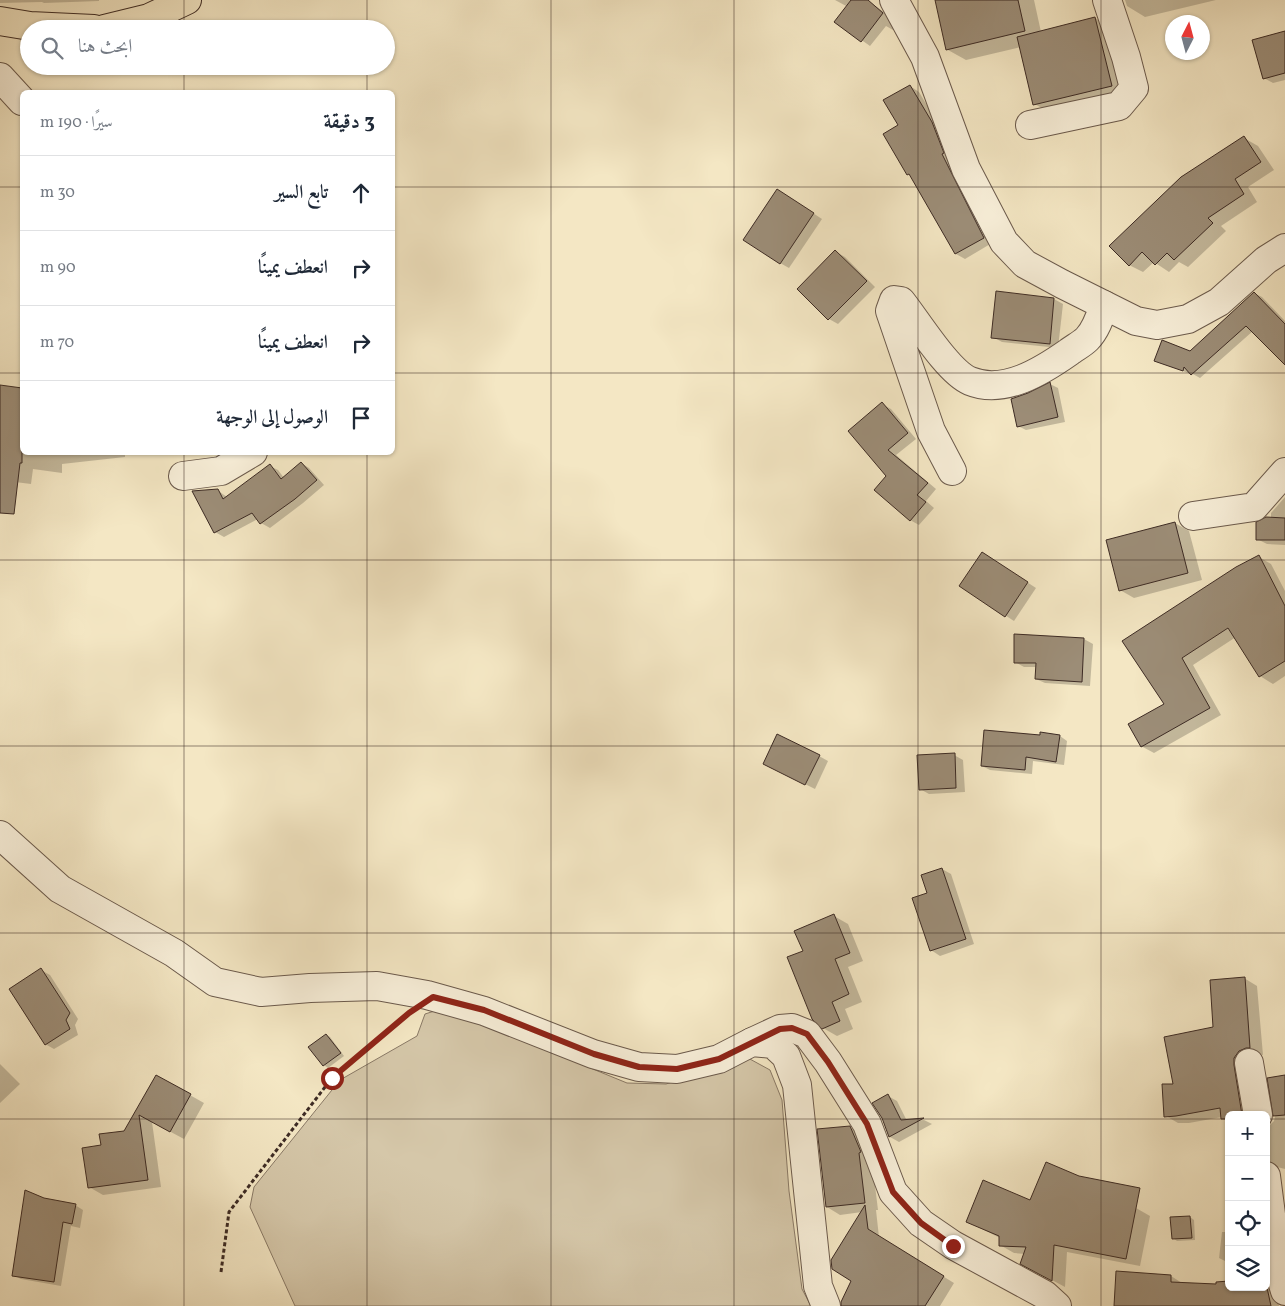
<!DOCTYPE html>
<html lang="ar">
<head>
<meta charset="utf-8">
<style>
  :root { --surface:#fff; --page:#f6f6f7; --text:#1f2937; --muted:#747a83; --line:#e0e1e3 }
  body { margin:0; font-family:Vollkorn,Amiri,serif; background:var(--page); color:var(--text); direction:rtl }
  .controls { position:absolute; right:15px; bottom:15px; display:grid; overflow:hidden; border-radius:8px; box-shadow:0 1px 4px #0004 }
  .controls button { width:45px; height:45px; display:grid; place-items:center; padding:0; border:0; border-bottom:1px solid var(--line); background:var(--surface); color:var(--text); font:25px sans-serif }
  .compass { position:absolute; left:1165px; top:15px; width:45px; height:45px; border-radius:50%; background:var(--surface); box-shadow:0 1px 4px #0004; rotate:6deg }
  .stop { position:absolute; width:15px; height:15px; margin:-11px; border:4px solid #8f2418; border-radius:50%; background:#fff }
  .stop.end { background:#8f2418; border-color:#fff; box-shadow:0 1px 5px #0008 }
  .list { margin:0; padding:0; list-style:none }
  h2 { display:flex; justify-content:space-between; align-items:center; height:65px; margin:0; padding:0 20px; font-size:21px }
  h2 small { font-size:16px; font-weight:400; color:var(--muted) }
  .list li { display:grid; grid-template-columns:32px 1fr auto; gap:15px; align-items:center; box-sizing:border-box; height:75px; padding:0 20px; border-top:1px solid var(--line) }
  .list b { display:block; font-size:19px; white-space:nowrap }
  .list em { font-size:16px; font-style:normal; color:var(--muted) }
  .icon { flex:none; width:28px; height:28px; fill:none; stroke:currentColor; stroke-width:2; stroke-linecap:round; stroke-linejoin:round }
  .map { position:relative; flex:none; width:1285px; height:1306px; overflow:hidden; direction:ltr }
  .search { position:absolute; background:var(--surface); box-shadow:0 1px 4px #0004; left:20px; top:20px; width:375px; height:55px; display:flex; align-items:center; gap:12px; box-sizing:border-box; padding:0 18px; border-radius:28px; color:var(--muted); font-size:19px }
  .panel { position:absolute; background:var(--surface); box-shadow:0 1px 4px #0004; left:20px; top:90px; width:375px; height:365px; border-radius:8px; direction:rtl }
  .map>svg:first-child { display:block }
  .green { fill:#d5c7a9; stroke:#897966 }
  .shadow { fill:#0003 }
  .building { fill:#9c8d77; stroke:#3d2b24 }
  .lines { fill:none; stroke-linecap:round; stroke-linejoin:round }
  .minor-casing { stroke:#6b5a4c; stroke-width:30 }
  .major-casing { stroke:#3d2b24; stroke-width:30 }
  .path { stroke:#3d2b24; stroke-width:3; stroke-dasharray:4 2.5; stroke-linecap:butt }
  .minor { stroke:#f8efd9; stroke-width:28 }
  .major { stroke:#f4e7c4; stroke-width:28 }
  .route { stroke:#8f2418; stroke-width:6 }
  .grid { fill:none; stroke:#3d2b24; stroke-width:1; stroke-opacity:0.55 }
</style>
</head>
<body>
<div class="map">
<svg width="1285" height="1306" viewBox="0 0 1285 1306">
  <rect width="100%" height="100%" fill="#f4e7c4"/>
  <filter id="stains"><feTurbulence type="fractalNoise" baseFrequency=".004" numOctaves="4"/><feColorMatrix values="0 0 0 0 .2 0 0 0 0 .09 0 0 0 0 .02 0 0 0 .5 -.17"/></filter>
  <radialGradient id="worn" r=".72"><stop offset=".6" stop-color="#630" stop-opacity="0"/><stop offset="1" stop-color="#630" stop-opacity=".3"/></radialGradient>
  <!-- green -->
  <polygon class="green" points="444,1008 627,1083 666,1084 748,1058 770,1070 782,1100 789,1191 802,1289 811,1306 295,1306 250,1207 254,1187 340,1080 417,1036 425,1014"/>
  <!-- shadow -->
  <g class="shadow">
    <polygon points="0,0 99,0 99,1 44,3 42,2 0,3"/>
    <polygon points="835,0 867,0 891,17 895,25 893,30 886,26 870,46 836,22 848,7"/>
    <polygon points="937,0 1034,0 1041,32 1095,18 1113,28 1130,96 1053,115 1035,104 1021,47 966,60 948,50"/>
    <polygon points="1125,0 1216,0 1145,17 1127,6"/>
    <polygon points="1285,32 1285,80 1273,83 1264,78"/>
    <polygon points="910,86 919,92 941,129 992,243 965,259 956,254 911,176 908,174 900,125"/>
    <polygon points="1244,138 1258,146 1274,170 1248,187 1257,202 1221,226 1226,231 1188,267 1179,262 1169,272 1154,262 1143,272 1129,265"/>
    <polygon points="787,196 822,219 789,268 780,263"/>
    <polygon points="836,252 845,257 875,287 838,324 829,319"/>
    <polygon points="997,293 1054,299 1063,304 1058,348 1002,342 993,337"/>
    <polygon points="1254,293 1262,297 1285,321 1285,364 1253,331 1200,378 1191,373 1190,374 1156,360 1190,352"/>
    <polygon points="1050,384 1058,388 1065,422 1026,430 1018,426"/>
    <polygon points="0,386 22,390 22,452 125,452 125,457 62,464 62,473 33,469 31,484 7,481 0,477"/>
    <polygon points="882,404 891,409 916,439 896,455 936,489 926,501 934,508 919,525 910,520 888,476"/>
    <polygon points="301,463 309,468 324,485 303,503 270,528 261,523 258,519 224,537 215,532 217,490 227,497 270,466 278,470 284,478"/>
    <polygon points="1285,497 1285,545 1267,544 1257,539 1271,519 1271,513"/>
    <polygon points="1175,523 1189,531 1202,580 1134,598 1120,590"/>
    <polygon points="1259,557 1271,564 1285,591 1285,676 1273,684 1260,676 1236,637 1193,665 1221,715 1154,753 1141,746 1166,704 1124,641"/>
    <polygon points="991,559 1036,588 1014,621 960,586"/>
    <polygon points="1015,635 1084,639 1093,644 1090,686 1045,683 1036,679 1037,667 1024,667 1015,662"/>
    <polygon points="1041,733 1060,736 1067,741 1064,765 1033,761 1032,774 990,770 982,766 1041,736"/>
    <polygon points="954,755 963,760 965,792 929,794 920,789"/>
    <polygon points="819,756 828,761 815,789 773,768"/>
    <polygon points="942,869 951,874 974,944 940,956 931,950 928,894"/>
    <polygon points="834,916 848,924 863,961 848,967 862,1002 845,1009 853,1029 837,1036 823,1028 804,951"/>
    <polygon points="41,970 50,975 78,1019 75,1025 78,1035 54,1049 45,1044"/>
    <polygon points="1244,978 1257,986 1263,1055 1259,1054 1253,1115 1229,1115 1229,1122 1222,1117 1189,1123 1178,1123 1166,1116 1174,1086 1215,1028"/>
    <polygon points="326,1035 330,1037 344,1056 328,1068 324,1065 310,1047"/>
    <polygon points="0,1064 20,1084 0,1103"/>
    <polygon points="156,1076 204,1103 184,1139 152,1122 161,1187 103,1195 89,1187 102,1146 125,1132"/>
    <polygon points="1285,1076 1285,1169 1277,1167 1269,1171 1266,1175 1266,1129 1274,1121"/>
    <polygon points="888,1096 897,1101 907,1121 924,1120 932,1124 899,1142 890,1137 883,1118"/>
    <polygon points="849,1127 863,1135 872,1161 878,1210 876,1210 879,1237 954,1283 940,1306 842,1306 853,1280 862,1212 840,1215 827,1207"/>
    <polygon points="43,1200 75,1205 83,1210 80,1228 71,1226 61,1286 21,1279 13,1275"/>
    <polygon points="1031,1202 1136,1208 1150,1216 1140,1266 1067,1252 1065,1287 1035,1271 1025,1254 1014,1253 1000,1245 1000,1238 968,1222"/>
    <polygon points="1190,1217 1194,1220 1195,1240 1177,1241 1173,1238"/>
    <polygon points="1222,1232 1229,1232 1229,1263 1219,1258"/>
    <polygon points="1171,1276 1182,1283 1238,1306 1115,1306"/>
    <polygon points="1266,1280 1273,1284 1279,1306 1249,1306 1266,1287"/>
  </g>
  <!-- building -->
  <g class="building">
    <polygon points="851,0 868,0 883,13 861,42 834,22"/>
    <polygon points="935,0 1018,0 1025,31 946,50"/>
    <polygon points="1095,17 1112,86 1033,105 1017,37"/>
    <polygon points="1285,31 1285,73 1263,79 1252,40"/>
    <polygon points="910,85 932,122 944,153 942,154 984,238 955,254 909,174 907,175 883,134 898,125 883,100"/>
    <polygon points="1244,136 1261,162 1235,179 1244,194 1208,218 1213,223 1174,260 1167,253 1155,265 1142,252 1129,266 1109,246 1181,177"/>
    <polygon points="777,189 814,213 780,264 743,240"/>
    <polygon points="835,250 867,281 828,320 797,289"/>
    <polygon points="996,291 1054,298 1050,344 991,338"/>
    <polygon points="1254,292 1285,324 1285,365 1246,326 1191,375 1184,367 1183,371 1154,361 1162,340 1190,351"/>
    <polygon points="1050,382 1058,417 1017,427 1011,399 1028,393"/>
    <polygon points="0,385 22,388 22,463 20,463 14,514 0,513"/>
    <polygon points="882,402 908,433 888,450 928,483 917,495 926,502 910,521 874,490 886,476 848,431"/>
    <polygon points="301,462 317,480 295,499 260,524 252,513 214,533 192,491 218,489 223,499 270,464 281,479"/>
    <polygon points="1266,517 1285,518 1285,540 1256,540 1256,522"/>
    <polygon points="1175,522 1188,573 1119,591 1106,540"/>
    <polygon points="982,552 1028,582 1005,617 959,586"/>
    <polygon points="1259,555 1285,606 1285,661 1259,677 1228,628 1182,658 1210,708 1141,747 1128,724 1164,704 1122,641 1236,567"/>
    <polygon points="1014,634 1084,638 1082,682 1035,679 1036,663 1014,663"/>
    <polygon points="984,730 1040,735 1040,732 1060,735 1056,762 1026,757 1025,770 981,766"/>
    <polygon points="777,734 820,755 805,785 763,764"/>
    <polygon points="955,753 956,788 919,790 917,755"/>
    <polygon points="942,868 966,939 930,951 912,898 927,893 921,875"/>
    <polygon points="834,914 850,953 835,959 849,994 832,1002 840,1021 822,1029 812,1019 787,957 803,951 794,931"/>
    <polygon points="41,968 70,1013 66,1020 70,1029 45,1045 9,989"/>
    <polygon points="1245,977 1250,1048 1246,1048 1239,1051 1234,1058 1234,1065 1242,1115 1229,1115 1229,1119 1221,1119 1220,1108 1176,1116 1164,1117 1162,1084 1173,1084 1164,1037 1213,1027 1210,980"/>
    <polygon points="326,1034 341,1053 323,1066 308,1047"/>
    <polygon points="156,1075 191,1094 170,1132 139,1115 148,1180 88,1188 82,1148 101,1145 99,1134 124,1131"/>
    <polygon points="1285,1075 1285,1115 1273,1116 1267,1078"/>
    <polygon points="888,1094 901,1120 924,1118 889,1137 882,1118 872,1103"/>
    <polygon points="850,1126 861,1152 859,1153 865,1203 826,1207 817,1129"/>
    <polygon points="1046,1162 1079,1176 1140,1188 1126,1259 1054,1245 1052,1281 1020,1264 1026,1247 999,1246 999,1236 966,1222 983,1180 1030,1200"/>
    <polygon points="25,1190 44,1198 76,1204 72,1224 63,1222 54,1282 12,1276"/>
    <polygon points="865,1205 868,1229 944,1276 925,1306 841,1306 841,1302 851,1281 832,1269 831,1260"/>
    <polygon points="1190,1216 1192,1238 1172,1239 1170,1217"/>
    <polygon points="1116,1271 1171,1275 1171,1282 1216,1284 1216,1282 1229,1281 1229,1287 1266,1287 1266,1283 1271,1306 1114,1306"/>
  </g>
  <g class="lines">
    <defs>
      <g id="minor">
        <polyline points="894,0 925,57 966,169 1004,242 1025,264 1062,284 1136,321 1157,325 1188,319 1219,302 1266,260 1285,248"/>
        <polyline points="0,77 22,101"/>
        <polyline points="1030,125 1119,106 1134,88 1126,57 1107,0"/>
        <path d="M 952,471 L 931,431 L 906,358 L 890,311 L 894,300 L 901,301 C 917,321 948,372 970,381 C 1004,395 1042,371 1069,352 C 1074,348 1082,344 1087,339 C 1096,330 1100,317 1104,305"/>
        <polyline points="183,476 221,471 253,452"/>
        <polyline points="1193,516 1254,507 1285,472"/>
        <polyline points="0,835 60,889 174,953 215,982 261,992 310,988 377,986 427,995 484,1011 593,1054 639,1067 677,1069 719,1059 752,1042 773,1044 786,1056 797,1085 818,1286 826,1306"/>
        <polyline points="752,1042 780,1029 792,1028 807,1034 828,1062 867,1124 893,1192 921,1223 953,1245 1045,1295 1057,1306"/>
        <polyline points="1249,1063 1258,1115"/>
        <polyline points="1266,1176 1278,1268 1285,1291"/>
      </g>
      <g id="major">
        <polyline points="0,21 30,26 94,29"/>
        <polyline points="104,29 149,18 187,0"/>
      </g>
    </defs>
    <!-- minor casing -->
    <use href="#minor" class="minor-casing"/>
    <!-- major casing -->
    <use href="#major" class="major-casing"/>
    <!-- path -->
    <polyline class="path" points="221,1272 229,1212 332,1078 402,1019"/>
    <!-- minor -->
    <use href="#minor" class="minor"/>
    <!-- major -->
    <use href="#major" class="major"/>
  </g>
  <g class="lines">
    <!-- route -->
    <polyline class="route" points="332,1078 409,1013 433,997 484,1010 594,1054 639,1067 677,1069 719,1059 780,1029 792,1028 807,1034 828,1062 867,1124 893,1192 921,1223 953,1246"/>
  </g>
  <!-- grid -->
  <path class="grid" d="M 184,0 L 184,29M 367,0 L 367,29M 551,0 L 551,1306M 734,0 L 734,1306M 918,0 L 918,1306M 1101,0 L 1101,1306M 184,66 L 184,92M 367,66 L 367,92M 0,187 L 22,187M 392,187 L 1285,187M 0,373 L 22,373M 392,373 L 1285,373M 184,452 L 184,1306M 367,452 L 367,1306M 0,560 L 1285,560M 0,746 L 1285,746M 0,933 L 1285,933M 0,1119 L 1229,1119M 1266,1119 L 1285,1119"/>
  <rect width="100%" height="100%" filter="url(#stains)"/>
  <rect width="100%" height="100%" fill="url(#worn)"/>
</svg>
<div class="controls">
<button>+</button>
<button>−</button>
<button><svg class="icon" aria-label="locate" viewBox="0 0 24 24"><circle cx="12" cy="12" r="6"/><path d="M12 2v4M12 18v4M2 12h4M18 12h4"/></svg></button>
<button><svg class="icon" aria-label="layers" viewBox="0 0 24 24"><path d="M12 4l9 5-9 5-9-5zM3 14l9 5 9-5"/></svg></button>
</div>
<svg class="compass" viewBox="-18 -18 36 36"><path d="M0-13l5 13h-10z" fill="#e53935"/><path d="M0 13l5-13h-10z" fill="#747a83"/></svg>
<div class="stop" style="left:332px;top:1078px"></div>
<div class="stop end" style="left:953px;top:1246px"></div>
<div class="search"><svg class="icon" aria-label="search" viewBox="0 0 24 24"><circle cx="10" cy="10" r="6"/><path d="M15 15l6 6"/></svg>ابحث هنا</div>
<section class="panel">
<h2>3 دقيقة<small>سيرًا · 190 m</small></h2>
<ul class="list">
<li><svg class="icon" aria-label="ahead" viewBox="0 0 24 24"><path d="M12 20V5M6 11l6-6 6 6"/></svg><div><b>تابع السير</b></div><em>30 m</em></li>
<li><svg class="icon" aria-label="right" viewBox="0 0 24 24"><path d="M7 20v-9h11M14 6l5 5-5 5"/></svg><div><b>انعطف يمينًا</b></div><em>90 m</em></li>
<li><svg class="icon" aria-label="right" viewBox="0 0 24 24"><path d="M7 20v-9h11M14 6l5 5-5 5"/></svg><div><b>انعطف يمينًا</b></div><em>70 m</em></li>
<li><svg class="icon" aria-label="arrive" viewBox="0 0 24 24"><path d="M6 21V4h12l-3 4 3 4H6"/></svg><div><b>الوصول إلى الوجهة</b></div></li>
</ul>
</section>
</div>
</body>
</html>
